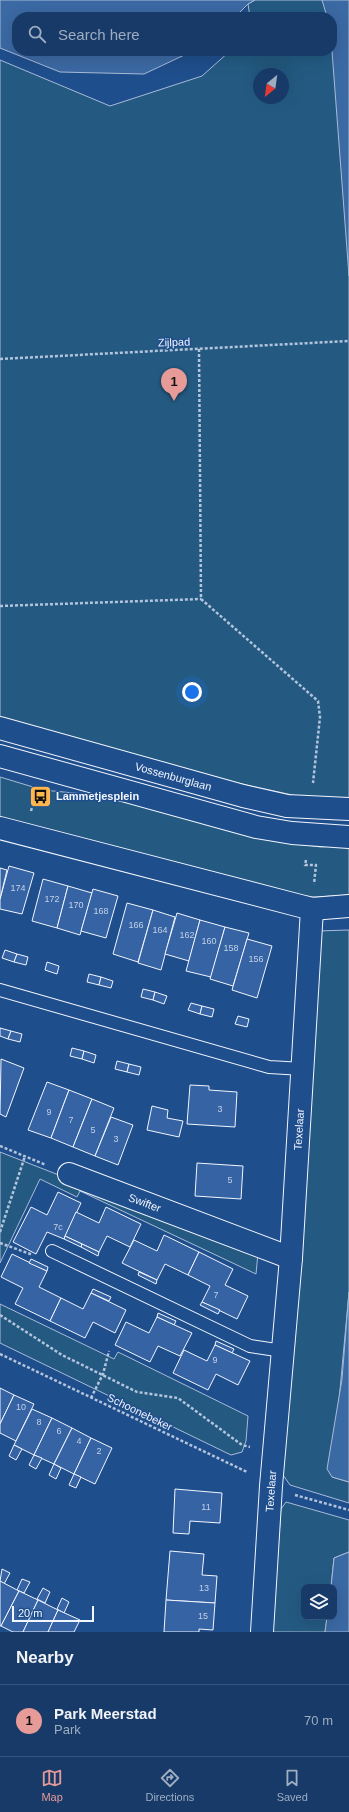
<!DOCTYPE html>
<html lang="en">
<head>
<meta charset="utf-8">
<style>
  :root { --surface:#173a69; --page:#244571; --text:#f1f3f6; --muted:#9eadc0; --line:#36547d; --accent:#e69b98 }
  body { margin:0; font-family:Arial,sans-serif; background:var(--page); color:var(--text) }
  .controls { position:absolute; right:12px; bottom:12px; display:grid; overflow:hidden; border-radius:8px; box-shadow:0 4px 16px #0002 }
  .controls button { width:36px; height:36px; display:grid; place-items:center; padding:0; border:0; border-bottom:1px solid var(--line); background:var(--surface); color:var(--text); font:20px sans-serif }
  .compass { position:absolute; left:253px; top:68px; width:36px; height:36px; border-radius:50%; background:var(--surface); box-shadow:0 4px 16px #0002; rotate:209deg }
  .scale { position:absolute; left:12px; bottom:10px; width:82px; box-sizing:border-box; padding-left:4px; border:2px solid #f2f6ff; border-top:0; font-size:11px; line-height:14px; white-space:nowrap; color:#f2f6ff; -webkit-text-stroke:3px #1f4e8c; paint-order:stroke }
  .you { position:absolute; left:192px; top:692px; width:14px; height:14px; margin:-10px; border:3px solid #fff; border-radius:50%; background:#1a73e8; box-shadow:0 0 0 6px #1a73e833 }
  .badge { display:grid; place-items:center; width:26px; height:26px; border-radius:50%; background:var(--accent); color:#111; font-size:13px; font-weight:700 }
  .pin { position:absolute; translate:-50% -33px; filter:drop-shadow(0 1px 2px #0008) }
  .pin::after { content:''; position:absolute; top:21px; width:14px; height:12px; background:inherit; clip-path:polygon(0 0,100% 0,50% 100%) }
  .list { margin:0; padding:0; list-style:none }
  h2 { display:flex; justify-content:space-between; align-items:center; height:52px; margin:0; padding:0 16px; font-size:17px }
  h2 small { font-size:13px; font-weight:400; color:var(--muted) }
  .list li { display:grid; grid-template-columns:26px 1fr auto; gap:12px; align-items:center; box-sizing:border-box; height:72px; padding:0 16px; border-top:1px solid var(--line) }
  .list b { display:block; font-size:15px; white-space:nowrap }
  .list p { margin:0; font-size:13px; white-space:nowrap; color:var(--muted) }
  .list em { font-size:13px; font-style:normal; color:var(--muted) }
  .icon { flex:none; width:22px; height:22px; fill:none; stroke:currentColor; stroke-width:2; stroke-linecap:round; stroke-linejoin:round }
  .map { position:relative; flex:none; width:349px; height:1632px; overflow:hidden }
  .search { position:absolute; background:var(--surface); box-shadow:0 4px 16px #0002; left:12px; right:12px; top:12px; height:44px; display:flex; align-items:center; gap:10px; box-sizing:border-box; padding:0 14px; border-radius:16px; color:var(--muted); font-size:15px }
  .sheet { height:124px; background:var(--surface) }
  nav { display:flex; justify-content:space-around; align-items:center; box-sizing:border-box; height:56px; border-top:1px solid var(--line); background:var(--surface); font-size:11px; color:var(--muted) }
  nav a { display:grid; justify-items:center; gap:2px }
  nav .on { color:var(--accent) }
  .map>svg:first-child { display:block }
  .green { fill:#245a82; stroke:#a8bbd7; fill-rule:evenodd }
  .water { fill:#3b69a3; stroke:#a8bbd7 }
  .building { fill:#3563a3; stroke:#f2f6ff }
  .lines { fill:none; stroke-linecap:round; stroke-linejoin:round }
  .lane-casing { stroke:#f2f6ff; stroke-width:14 }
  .street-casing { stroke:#f2f6ff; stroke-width:24 }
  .secondary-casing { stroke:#f2f6ff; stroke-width:24 }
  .path { stroke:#b3c4dc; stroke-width:2.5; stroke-dasharray:3 2; stroke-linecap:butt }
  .lane { stroke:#1f4e8c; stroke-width:12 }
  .street { stroke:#1f4e8c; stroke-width:22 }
  .secondary { stroke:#1f4e8c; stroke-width:22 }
  .labels { text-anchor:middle; stroke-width:3; stroke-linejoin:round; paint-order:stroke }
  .number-label { font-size:9px; fill:#c3d1e8 }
  .street-label { font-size:11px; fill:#f2f6ff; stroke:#1f4e8c }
  .poi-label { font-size:11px; font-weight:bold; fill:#f2f6ff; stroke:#1f4e8c; text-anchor:start }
</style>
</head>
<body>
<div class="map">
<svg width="349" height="1632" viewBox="0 0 349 1632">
  <rect width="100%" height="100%" fill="#1f4e8c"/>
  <!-- green -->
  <g class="green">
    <path d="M 255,0 L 349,0 L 349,799 L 306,798 L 238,783 L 0,717 L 0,60 L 110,106 L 202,76 L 230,51 L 332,51 L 332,17 L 250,17 L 248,4 ZM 259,74 L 283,74 L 283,98 L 259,98 Z"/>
    <polygon points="0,777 43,790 105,796 281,842 321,847 349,845 349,895 314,897 273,891 0,818"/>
    <polygon points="349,930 349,1292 332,1477 349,1482 349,1503 290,1485 283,1475 317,931"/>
    <polygon points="0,1152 258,1253 256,1274 80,1191 77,1197 40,1179 0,1263"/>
    <polygon points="0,1304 114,1359 118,1352 248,1416 246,1441 242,1452 231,1455 0,1343"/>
    <polygon points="286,1502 349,1520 349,1552 334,1558 331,1587 304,1587 304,1617 327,1617 325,1632 272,1632 281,1509"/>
  </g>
  <!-- water -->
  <g class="water">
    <polygon points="0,0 255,0 248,4 235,17 17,17 17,51 193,51 144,74 60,72 0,48"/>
    <polygon points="322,0 349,0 349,276 332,51 332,17 327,17"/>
    <polygon points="349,1292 349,1482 332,1477 327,1469 342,1379"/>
    <polygon points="349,1552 349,1632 325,1632 327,1617 334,1617 334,1587 331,1587 334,1558"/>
  </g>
  <!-- building -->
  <g class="building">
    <polygon points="9,866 34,873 22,914 0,909 0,899"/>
    <polygon points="0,868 7,870 0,899"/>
    <polygon points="43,879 68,886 57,928 32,921"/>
    <polygon points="68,886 92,893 80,935 57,928"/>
    <polygon points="93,889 118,896 106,938 81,931"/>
    <polygon points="127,903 153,910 138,962 113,954"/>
    <polygon points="153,910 175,917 161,970 138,963"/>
    <polygon points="177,913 200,920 189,961 165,954"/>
    <polygon points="200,920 225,927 211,977 186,971"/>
    <polygon points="225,927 249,933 233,986 210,979"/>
    <polygon points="247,939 272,946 257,998 232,990"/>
    <polygon points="5,950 17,954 14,962 2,958"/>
    <polygon points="17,954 28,957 26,965 14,962"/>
    <polygon points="47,962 59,966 57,974 45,970"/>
    <polygon points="89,974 101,977 99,985 87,982"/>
    <polygon points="101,977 113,981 111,988 99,985"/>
    <polygon points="143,989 155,992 153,1000 141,997"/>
    <polygon points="155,992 167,996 164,1004 153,1000"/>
    <polygon points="191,1003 202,1006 200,1014 188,1010"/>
    <polygon points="202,1006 214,1009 212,1017 200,1014"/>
    <polygon points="238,1016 249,1019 247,1027 235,1024"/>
    <polygon points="0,1028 11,1031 8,1039 0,1036"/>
    <polygon points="11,1031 22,1034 20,1042 8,1039"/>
    <polygon points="72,1048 84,1051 82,1059 70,1056"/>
    <polygon points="84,1051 96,1055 94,1063 82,1059"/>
    <polygon points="1,1059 24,1068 6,1117 0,1114"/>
    <polygon points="117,1061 129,1064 127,1072 115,1069"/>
    <polygon points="129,1064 141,1067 139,1075 127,1072"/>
    <polygon points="47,1082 69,1090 51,1138 28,1130"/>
    <polygon points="190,1085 209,1086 209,1090 237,1092 235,1127 187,1124"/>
    <polygon points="69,1090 92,1099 73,1147 51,1138"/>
    <polygon points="92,1099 114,1108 95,1156 73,1147"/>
    <polygon points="152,1106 168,1110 167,1118 183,1121 179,1137 147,1130"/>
    <polygon points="111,1117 133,1125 118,1165 95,1156"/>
    <polygon points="197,1163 243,1166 241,1199 195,1196"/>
    <polygon points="58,1192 81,1203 64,1239 47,1232 36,1254 13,1242 31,1207 47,1215"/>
    <polygon points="106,1207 141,1224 130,1247 107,1236 99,1252 65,1236 76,1212 99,1223"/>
    <polygon points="164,1235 199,1252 188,1275 165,1264 157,1280 122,1263 134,1240 157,1251"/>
    <polygon points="65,1236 82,1244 81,1247 64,1239"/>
    <polygon points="82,1244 99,1252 98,1256 81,1247"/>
    <polygon points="199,1252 233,1269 225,1285 248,1296 237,1319 202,1302 210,1286 188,1275"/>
    <polygon points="12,1254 47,1271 39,1287 61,1298 50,1321 15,1304 23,1288 1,1277"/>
    <polygon points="31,1259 48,1267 47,1271 29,1263"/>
    <polygon points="139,1272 157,1280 156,1284 138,1275"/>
    <polygon points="93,1289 111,1297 109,1301 91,1293"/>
    <polygon points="91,1293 126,1310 115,1333 93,1322 85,1338 50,1321 61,1298 83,1309"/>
    <polygon points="202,1302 220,1310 218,1314 200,1305"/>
    <polygon points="158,1313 176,1321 174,1325 157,1317"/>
    <polygon points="157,1317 192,1333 180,1356 158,1346 150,1362 115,1345 126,1322 149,1333"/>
    <polygon points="216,1341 234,1349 232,1353 215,1345"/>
    <polygon points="215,1345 250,1361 238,1385 216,1374 208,1390 173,1373 184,1350 207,1361"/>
    <polygon points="0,1388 14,1395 0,1424"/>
    <polygon points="14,1395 34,1404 16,1441 0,1433 0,1424"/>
    <polygon points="32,1409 52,1418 34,1455 14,1445"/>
    <polygon points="52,1418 72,1428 54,1464 34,1455"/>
    <polygon points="72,1428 91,1438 74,1474 54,1464"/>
    <polygon points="91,1438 112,1448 95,1484 74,1474"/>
    <polygon points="14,1445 22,1449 16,1460 9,1456"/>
    <polygon points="34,1455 42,1458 36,1469 29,1465"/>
    <polygon points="54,1464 61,1468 56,1479 49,1475"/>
    <polygon points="74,1474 81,1477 76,1488 69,1485"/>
    <polygon points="175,1489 222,1493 220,1523 190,1521 189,1534 173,1533"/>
    <polygon points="170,1551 204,1554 202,1575 217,1576 215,1603 166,1600"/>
    <polygon points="2,1569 10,1573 4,1584 0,1581"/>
    <polygon points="22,1579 30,1582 24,1593 17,1590"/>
    <polygon points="0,1581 19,1591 1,1626 0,1626"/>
    <polygon points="43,1588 50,1592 45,1603 37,1599"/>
    <polygon points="19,1591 38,1600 23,1632 13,1632 1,1626"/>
    <polygon points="62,1598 69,1602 64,1613 57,1609"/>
    <polygon points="38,1600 58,1610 48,1632 23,1632"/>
    <polygon points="166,1600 215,1603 213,1630 199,1629 199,1632 164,1632"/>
    <polygon points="58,1610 80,1620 74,1632 48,1632"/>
  </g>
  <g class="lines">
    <defs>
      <g id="lane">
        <polyline points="0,990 269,1067 303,1069"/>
        <polyline points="52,1251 250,1346 283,1351"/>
      </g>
      <g id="street">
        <polyline points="0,828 312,909 349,906"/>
        <path id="s1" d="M 69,1174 L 291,1258"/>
        <path id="s2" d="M 262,1632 L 271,1486 L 291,1258 L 312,909"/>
      </g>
      <g id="secondary">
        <path id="s3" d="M 0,728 L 243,796 L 287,806 L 349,809"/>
        <polyline points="0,756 256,827 292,833 349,837"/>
      </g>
    </defs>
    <!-- lane casing -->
    <use href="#lane" class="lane-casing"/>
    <!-- street casing -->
    <use href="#street" class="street-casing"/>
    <!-- secondary casing -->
    <use href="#secondary" class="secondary-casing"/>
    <!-- path -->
    <g class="path">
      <polyline points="199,349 201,599 318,701 320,717 313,783"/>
      <polyline points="0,359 349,341"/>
      <polyline points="0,606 201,599"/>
      <polyline points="31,811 36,793"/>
      <polyline points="306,860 305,865 316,865 314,884"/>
      <polyline points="0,1146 46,1165"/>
      <polyline points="0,1232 25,1156"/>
      <polyline points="0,1243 33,1255"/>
      <polyline points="0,1315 62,1355 137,1392 178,1398 242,1445 250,1447"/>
      <polyline points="0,1354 247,1472"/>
      <polyline points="91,1398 103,1374 109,1351"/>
      <polyline points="295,1495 349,1510"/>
    </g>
    <!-- lane -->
    <use href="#lane" class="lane"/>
    <!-- street -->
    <use href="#street" class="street"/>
    <!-- secondary -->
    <use href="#secondary" class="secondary"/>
  </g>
  <!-- icons -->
  <defs>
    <symbol id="bus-square" viewBox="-11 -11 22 22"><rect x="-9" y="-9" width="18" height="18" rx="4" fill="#ffb74d" stroke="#1f4e8c"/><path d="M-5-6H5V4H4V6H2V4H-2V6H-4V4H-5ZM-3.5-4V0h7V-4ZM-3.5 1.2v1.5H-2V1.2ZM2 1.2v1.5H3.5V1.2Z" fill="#111"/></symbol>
  </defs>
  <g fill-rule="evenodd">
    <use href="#bus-square" x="28" y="784" width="25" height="25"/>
  </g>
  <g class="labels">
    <!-- number labels -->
    <g class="number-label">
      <text x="18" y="891">174</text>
      <text x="52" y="902">172</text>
      <text x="76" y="908">170</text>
      <text x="101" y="914">168</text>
      <text x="136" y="928">166</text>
      <text x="160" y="933">164</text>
      <text x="187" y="938">162</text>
      <text x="209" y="944">160</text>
      <text x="231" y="951">158</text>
      <text x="256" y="962">156</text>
      <text x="220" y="1112">3</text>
      <text x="49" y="1115">9</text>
      <text x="71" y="1123">7</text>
      <text x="93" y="1133">5</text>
      <text x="116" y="1142">3</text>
      <text x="230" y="1183">5</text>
      <text x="58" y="1230">7c</text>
      <text x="216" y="1298">7</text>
      <text x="215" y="1363">9</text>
      <text x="21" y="1410">10</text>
      <text x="39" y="1425">8</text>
      <text x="59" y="1434">6</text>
      <text x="79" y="1444">4</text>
      <text x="99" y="1454">2</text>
      <text x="206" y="1510">11</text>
      <text x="204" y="1591">13</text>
      <text x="203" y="1619">15</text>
    </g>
    <!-- street labels -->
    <g class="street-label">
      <text transform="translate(174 342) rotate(-2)" y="4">Zijlpad</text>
      <text dy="4" stroke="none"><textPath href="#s3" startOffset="180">Vossenburglaan</textPath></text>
      <text dy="4" stroke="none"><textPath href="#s2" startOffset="504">Texelaar</textPath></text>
      <text dy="4" stroke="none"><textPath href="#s1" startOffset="81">Swifter</textPath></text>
      <text transform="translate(140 1412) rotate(26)" y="4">Schoonebeker</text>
      <text dy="4" stroke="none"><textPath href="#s2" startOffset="141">Texelaar</textPath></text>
    </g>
    <!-- poi labels -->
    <g class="poi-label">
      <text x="56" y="800">Lammetjesplein</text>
    </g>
  </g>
</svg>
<div class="controls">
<button><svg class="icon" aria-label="layers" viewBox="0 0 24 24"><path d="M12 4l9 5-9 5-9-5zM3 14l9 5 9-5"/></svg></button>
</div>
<svg class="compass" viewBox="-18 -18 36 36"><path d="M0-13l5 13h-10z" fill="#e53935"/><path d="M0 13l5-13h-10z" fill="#9eadc0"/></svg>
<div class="scale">20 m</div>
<div class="you"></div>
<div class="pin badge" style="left:174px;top:401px">1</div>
<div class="search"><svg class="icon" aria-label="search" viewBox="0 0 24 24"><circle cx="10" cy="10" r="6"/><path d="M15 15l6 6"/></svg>Search here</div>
</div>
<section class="sheet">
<h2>Nearby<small></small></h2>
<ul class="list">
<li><span class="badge">1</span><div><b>Park Meerstad</b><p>Park</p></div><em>70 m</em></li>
</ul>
</section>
<nav>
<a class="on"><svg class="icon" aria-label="map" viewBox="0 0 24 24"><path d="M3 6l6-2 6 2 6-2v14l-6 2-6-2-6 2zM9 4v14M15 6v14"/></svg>Map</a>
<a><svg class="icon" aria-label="directions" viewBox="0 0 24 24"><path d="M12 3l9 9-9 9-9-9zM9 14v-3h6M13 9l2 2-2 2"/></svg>Directions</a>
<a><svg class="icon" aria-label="saved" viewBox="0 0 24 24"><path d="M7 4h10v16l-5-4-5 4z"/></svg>Saved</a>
</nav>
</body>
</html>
